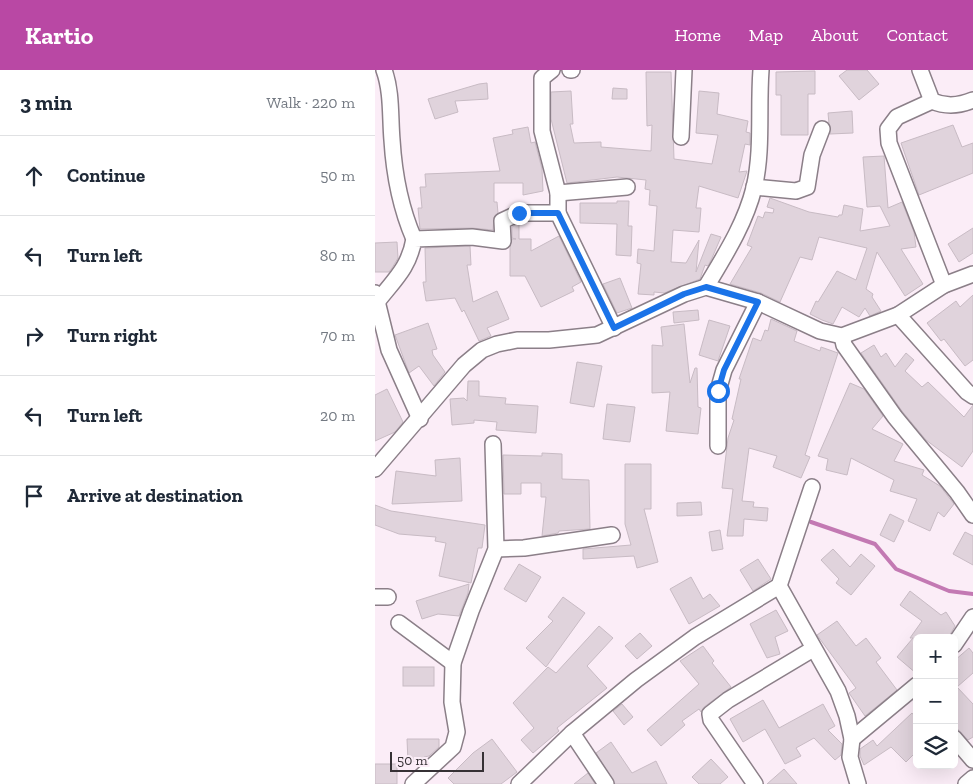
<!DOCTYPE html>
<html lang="en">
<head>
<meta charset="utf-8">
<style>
  :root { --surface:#fff; --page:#f6f6f7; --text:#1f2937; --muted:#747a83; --line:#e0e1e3; --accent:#b948a4 }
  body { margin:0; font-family:"Zilla Slab",serif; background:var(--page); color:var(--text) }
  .controls { position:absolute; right:15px; bottom:15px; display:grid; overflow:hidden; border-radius:8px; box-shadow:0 5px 20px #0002 }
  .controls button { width:45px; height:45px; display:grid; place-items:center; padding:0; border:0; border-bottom:1px solid var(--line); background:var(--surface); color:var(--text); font:25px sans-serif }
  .scale { position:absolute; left:15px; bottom:12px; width:94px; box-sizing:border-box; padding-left:5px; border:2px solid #363135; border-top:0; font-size:14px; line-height:18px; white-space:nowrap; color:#363135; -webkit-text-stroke:4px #fbedf7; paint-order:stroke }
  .stop { position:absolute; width:15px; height:15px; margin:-11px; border:4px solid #1a73e8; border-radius:50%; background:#fff }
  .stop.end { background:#1a73e8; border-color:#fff; box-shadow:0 1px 5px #0008 }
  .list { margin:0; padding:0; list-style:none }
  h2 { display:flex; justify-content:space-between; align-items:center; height:65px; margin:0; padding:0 20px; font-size:21px }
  h2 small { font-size:16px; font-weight:400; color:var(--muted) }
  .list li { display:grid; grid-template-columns:32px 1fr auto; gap:15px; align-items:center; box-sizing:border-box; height:80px; padding:0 20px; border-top:1px solid var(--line) }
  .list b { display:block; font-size:19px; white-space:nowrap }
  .list em { font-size:16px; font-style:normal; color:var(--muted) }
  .icon { flex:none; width:28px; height:28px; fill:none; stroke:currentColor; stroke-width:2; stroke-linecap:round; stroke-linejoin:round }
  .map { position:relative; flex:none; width:598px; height:714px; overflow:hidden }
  header { display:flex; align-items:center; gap:30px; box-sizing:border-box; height:70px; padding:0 25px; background:var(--accent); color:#fff }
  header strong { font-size:24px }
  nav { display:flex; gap:28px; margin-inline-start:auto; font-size:18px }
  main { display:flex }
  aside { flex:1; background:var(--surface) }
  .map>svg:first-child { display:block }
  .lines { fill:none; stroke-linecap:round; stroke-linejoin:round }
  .stream { stroke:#c379b3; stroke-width:4 }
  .building { fill:#e0d3dc; stroke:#c8bbc4 }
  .minor-casing { stroke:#8b7f88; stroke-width:18 }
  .minor { stroke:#fff; stroke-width:15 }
  .route { stroke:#1a73e8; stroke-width:6 }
</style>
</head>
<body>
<header>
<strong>Kartio</strong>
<nav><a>Home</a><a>Map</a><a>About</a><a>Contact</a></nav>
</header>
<main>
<aside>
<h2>3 min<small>Walk · 220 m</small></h2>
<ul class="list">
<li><svg class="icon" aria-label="ahead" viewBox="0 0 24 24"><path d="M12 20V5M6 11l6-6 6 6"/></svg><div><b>Continue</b></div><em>50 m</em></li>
<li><svg class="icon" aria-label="left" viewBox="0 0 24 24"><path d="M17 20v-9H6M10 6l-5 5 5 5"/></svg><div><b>Turn left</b></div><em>80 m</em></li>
<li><svg class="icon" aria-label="right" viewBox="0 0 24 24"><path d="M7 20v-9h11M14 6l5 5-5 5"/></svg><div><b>Turn right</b></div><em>70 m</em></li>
<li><svg class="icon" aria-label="left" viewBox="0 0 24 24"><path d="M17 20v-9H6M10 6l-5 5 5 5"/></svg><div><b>Turn left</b></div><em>20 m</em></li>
<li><svg class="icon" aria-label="arrive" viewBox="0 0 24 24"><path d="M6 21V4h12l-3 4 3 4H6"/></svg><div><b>Arrive at destination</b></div></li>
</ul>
</aside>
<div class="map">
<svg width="598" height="714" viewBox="0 0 598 714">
  <rect width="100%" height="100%" fill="#fbedf7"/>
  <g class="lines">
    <!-- stream -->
    <polyline class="stream" points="436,452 500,474 521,499 574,521 598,524"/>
  </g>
  <!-- building -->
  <g class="building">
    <polygon points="472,0 492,0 504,14 484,30 464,6"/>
    <polygon points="440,1 440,24 433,24 433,65 406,65 406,25 401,25 401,2"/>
    <polygon points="271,2 296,2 299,89 337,94 343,65 321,63 324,21 344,23 342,44 373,51 371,62 375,63 375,75 370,74 364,102 372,101 363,128 324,116 321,138 326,138 324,162 298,160 296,192 311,193 324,170 321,202 336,164 346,167 337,188 333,196 330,195 325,209 289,223 279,222 279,225 263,224 266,194 262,193 263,179 279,181 282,136 274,135 275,120 270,119 271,110 242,107 192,113 176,49 176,22 196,21 198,54 195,54 199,73 226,72 226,77 276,81 277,55 272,56"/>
    <polygon points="112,13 113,29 80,31 83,42 60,49 53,29 104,14"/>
    <polygon points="238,18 252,19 252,29 237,29"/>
    <polygon points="477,41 478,63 455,64 453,43"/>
    <polygon points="578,55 587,77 598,73 598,103 544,125 526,73"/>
    <polygon points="153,57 156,73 160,72 167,99 168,121 148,125 148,113 119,113 119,132 122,132 123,143 119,147 118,160 97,158 45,159 43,138 47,138 45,117 51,117 50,104 125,101 118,68 138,64 137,60"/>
    <polygon points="509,86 513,138 527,132 539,162 541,177 526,179 548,214 530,226 502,182 491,219 498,224 497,227 506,241 495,246 490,238 484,247 467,237 458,254 447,250 435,244 441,231 443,232 462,201 481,210 492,178 444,167 437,190 425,187 405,232 386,223 355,214 377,177 372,175 383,146 388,148 390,142 398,143 399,139 392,137 395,128 434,142 463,147 464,145 467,145 469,135 488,139 485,161 515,156 505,136 492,137 488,87"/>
    <polygon points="242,131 254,131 253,156 257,156 256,186 241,185 242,154 205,153 205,133 242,133"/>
    <polygon points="144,153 144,169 156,169 156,181 184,166 206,212 197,217 199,221 166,237 150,206 135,206 135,177 137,169 141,169 137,168 137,157"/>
    <polygon points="598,158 598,183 584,192 573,174"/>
    <polygon points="22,172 23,188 17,198 14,202 0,202 0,173"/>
    <polygon points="95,176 96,195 92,195 98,232 122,221 134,249 112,258 116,266 104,271 89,240 87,242 80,228 51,231 48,212 51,212 50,178"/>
    <polygon points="245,208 257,238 242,243 228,214"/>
    <polygon points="598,225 598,290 590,296 569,269 566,271 552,253 581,231 585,237"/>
    <polygon points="323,240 324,250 299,253 298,242"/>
    <polygon points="396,249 422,261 419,271 445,281 446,277 463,283 430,385 435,387 426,408 398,397 402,386 374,378 367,431 379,432 378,437 393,438 392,451 369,449 368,466 352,466 358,419 347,418 353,368 359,350 357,349 366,309 364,309 378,268 386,271 390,260 393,261"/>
    <polygon points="334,250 355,256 343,291 324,285"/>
    <polygon points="53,253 62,279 57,280 58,285 70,302 59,316 44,296 34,303 20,265"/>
    <polygon points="309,254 315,313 320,298 322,298 323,337 326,338 323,364 291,361 295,322 277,323 277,275 288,276 286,257"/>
    <polygon points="499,275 506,287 511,283 520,297 531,283 539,290 530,301 547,317 553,312 589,347 598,335 598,381 587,397 551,370 527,341 486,283"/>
    <polygon points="202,292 227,296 219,337 195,333"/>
    <polygon points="93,311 104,311 104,326 131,328 130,334 163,336 161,363 121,360 122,352 99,350 99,353 77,355 75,329 89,328 92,331"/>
    <polygon points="475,313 489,319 508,346 497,359 528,374 519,391 549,400 547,405 565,416 579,434 569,447 563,442 555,461 533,451 542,429 515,421 519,410 476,388 472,405 451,400 453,389 443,386"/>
    <polygon points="12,319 28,352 20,362 0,371 0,325"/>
    <polygon points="232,334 260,337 255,372 228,369"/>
    <polygon points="167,383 187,384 187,409 214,410 215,459 184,461 183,463 167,466 171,427 166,427 166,413 146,413 146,424 129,424 128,385 167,386"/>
    <polygon points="85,388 87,431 17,434 21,401 61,406 60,390"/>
    <polygon points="250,394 276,394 276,439 269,439 283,492 262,498 259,486 208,489 208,479 256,475 250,454"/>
    <polygon points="326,432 327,445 302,446 302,433"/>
    <polygon points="0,435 16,441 110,455 107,478 103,478 96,513 64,506 71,473 60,471 61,467 24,464 0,455"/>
    <polygon points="515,444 529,451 519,472 505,465"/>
    <polygon points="345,460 348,479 337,481 334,462"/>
    <polygon points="590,462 598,466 598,495 578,484"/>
    <polygon points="458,479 475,497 486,484 500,496 476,525 461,513 464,509 446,490"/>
    <polygon points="383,489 396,509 378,521 365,500"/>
    <polygon points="144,494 166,507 151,532 129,519"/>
    <polygon points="316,507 328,529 335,524 345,536 314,554 295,519"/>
    <polygon points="94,514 93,523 84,546 63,544 47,549 41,531"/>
    <polygon points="535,521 566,545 571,542 580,556 573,568 542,568 542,604 522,587 538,568 535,568 547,551 525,535"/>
    <polygon points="188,527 210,543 171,597 151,578 178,551 173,547"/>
    <polygon points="401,540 413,561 400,567 405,584 392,588 375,554"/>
    <polygon points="462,551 481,576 491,568 506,588 501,592 522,620 490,646 474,623 481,618 442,565"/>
    <polygon points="224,556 238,568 212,596 232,618 182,658 184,661 158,683 146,670 159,658 138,633 173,597 181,603"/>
    <polygon points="265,563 277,576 262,589 250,576"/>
    <polygon points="328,576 339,591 337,593 356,617 329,637 326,642 324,639 307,651 310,655 286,676 272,660 324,614 305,591"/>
    <polygon points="594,578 598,583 598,603 582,617 598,634 598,667 593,670 579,655 579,591"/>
    <rect x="28" y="597" width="31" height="19"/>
    <polygon points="388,630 404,658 448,634 460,656 453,660 467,674 466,685 460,690 439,668 421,678 426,686 410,694 390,659 368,672 355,649"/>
    <polygon points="247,634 258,647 249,655 238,641"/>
    <polygon points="537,643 542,649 542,681 531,692 516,677 489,695 485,686 485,679 498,670 502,676"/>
    <polygon points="32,669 64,669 64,677 54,686 49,687 49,691 33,692"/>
    <polygon points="117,669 142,702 126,714 79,714 73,708 98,683"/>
    <polygon points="236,672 257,703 281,691 292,714 240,714 221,683"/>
    <polygon points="336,689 353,707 345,714 324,714 317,707"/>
    <rect x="0" y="694" width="22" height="20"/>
    <polygon points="409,699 422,714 392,714"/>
    <polygon points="213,703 220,714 199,714"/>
  </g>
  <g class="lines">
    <defs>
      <g id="minor">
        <path d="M 9,0 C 17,22 15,47 17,70 C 19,103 26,139 39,169"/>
        <polyline points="177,0 167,8 167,61 183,123 183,143"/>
        <polyline points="195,0 197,0"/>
        <path d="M 545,0 L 557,31 C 571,37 584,36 598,30"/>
        <polyline points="557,31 522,47 513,59 514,73 569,215"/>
        <polyline points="306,67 309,0"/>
        <polyline points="379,117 421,121 432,117 437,85 447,59"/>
        <polyline points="183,123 252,117"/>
        <path d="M 331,217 C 350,185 370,154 379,118 C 388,80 383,39 386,0"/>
        <polyline points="0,223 14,280 45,349"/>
        <path d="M 2,232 C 19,210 34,198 39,169 L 97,167 L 128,171 L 127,151 L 144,143 L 183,143 L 239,258"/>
        <polyline points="523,245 592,322 598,326"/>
        <polyline points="467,266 469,275 520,347 582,422 598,445"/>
        <polyline points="343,376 343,321 349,300 383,232"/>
        <polyline points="0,399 89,295 107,280 122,274 142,270 174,270 222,265 309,224 331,217 383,232 445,261 467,266 523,245 569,215 598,204"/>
        <polyline points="121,479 149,478 237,465"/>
        <polyline points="404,516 463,621 472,646 477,669 475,687 483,714"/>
        <polyline points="0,527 13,527"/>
        <polyline points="24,553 78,593"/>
        <polyline points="579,575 598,547"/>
        <polyline points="197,663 231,714"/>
        <polyline points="579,668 598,690"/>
        <polyline points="477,669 542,615"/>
        <polyline points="38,714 78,677 82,662 77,632 78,593 96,541 121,479 118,374"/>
        <polyline points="144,714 197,663 261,610 320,567 404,516 437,417"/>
        <polyline points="380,714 336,650 335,644 353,630 438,579"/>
        <polyline points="591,714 598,708"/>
      </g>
    </defs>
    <!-- minor casing -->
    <use href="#minor" class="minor-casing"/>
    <!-- minor -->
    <use href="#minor" class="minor"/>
  </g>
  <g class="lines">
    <!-- route -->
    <polyline class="route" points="144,143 183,143 239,258 309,224 331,217 383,232 349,300 343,321"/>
  </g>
</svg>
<div class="controls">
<button>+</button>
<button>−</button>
<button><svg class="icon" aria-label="layers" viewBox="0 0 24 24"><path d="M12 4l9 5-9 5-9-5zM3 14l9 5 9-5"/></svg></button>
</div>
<div class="scale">50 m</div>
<div class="stop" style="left:343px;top:321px"></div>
<div class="stop end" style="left:144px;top:143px"></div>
</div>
</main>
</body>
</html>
